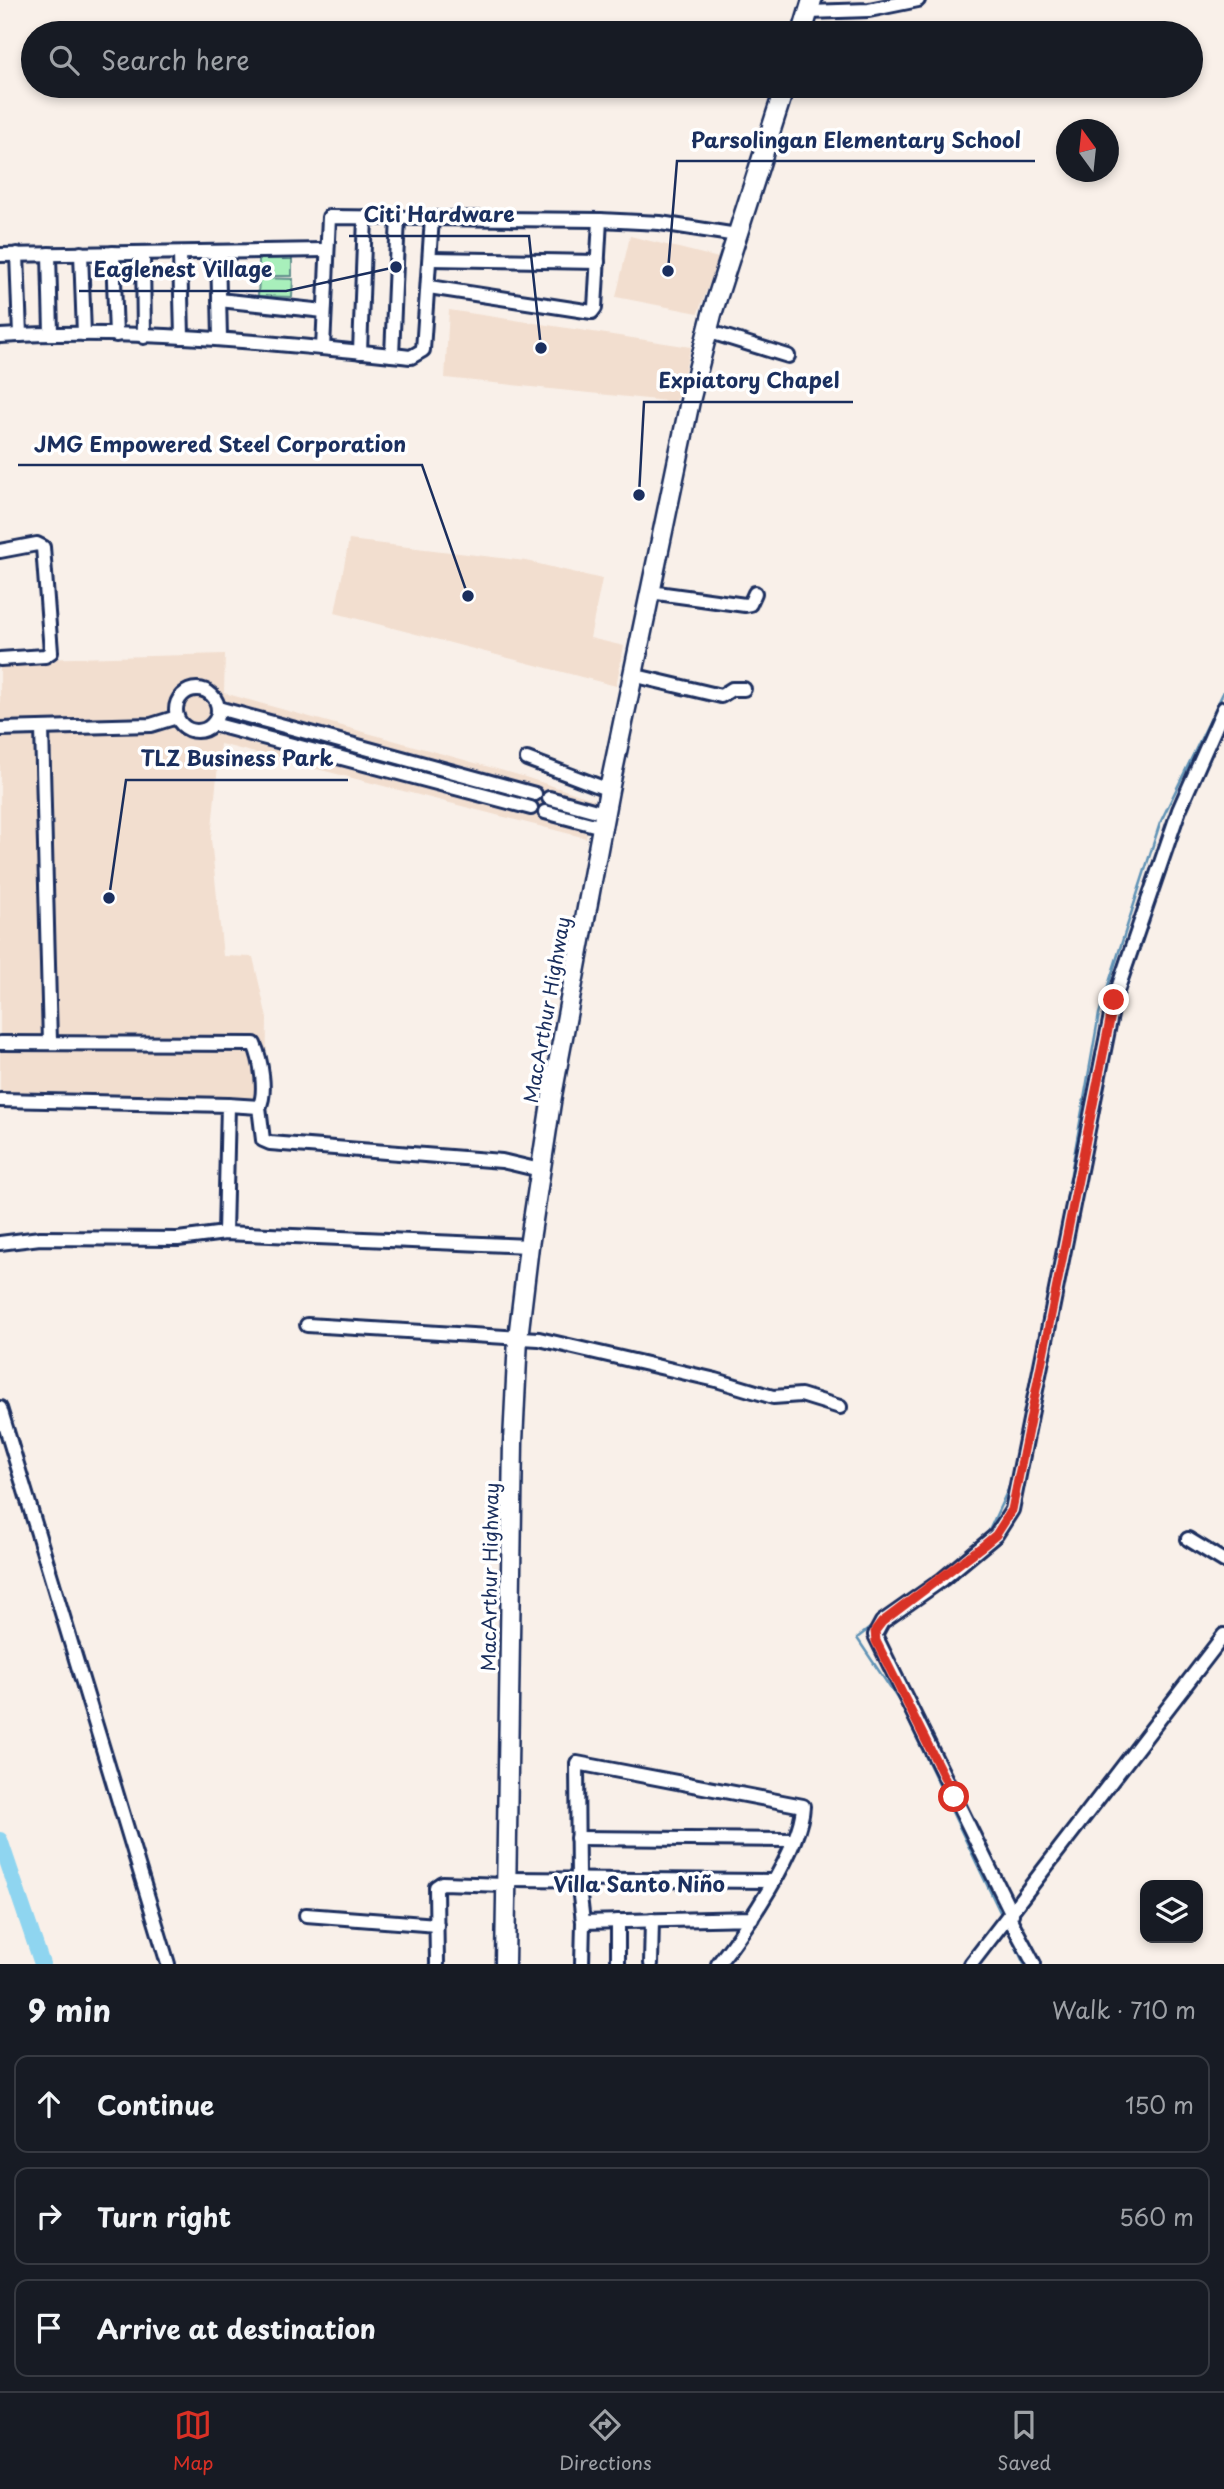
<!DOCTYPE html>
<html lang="en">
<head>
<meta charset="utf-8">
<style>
  :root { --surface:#171b24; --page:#242831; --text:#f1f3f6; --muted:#9ea1a6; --line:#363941; --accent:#d93025 }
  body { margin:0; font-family:"Playpen Sans",sans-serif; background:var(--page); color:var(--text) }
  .controls { position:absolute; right:21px; bottom:21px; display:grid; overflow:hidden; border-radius:14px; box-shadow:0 4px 10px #0003 }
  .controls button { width:63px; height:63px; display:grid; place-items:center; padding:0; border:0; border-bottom:2px solid var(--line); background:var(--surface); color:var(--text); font:35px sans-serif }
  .compass { position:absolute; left:1056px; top:119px; width:63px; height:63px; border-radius:50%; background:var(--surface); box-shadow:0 4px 10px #0003; rotate:345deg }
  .stop { position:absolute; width:21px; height:21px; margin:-16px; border:5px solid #d93025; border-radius:50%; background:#fff }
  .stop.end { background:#d93025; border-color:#fff; box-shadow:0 2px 7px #0008 }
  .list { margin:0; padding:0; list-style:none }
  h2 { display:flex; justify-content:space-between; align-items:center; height:91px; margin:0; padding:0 28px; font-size:30px }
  h2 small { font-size:23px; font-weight:400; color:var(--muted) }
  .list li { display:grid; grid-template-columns:46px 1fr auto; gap:21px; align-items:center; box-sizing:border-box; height:98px; margin:0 14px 14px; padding:0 14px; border:2px solid var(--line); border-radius:14px }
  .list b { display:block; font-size:26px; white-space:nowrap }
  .list em { font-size:23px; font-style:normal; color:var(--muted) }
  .icon { flex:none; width:38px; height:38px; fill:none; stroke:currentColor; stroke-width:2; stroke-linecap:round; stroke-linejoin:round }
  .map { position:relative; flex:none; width:1224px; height:1964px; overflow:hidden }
  .search { position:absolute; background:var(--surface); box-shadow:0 4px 10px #0003; left:21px; right:21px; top:21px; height:77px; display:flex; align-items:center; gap:18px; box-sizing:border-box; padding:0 24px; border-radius:38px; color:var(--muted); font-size:26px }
  .sheet { height:427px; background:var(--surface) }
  nav { display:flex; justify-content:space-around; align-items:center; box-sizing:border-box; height:98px; border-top:2px solid var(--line); background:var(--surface); font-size:19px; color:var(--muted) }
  nav a { display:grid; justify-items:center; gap:4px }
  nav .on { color:var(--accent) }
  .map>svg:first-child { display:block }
  .built { fill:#f2decf }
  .green { fill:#a8efbb; stroke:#628f8c; stroke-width:2 }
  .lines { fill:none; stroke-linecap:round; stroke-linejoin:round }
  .stream { stroke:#6193b6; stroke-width:2.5 }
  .river { stroke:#8fd5f0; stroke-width:16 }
  .minor-casing { stroke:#1b2f5e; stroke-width:18 }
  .highway-casing { stroke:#1b2f5e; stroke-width:23 }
  .minor { stroke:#fff; stroke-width:12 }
  .highway { stroke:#fff; stroke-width:18 }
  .route { stroke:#d93025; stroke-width:9 }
  .labels { text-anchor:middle; stroke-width:7; stroke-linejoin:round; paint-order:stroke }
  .street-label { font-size:19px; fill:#1b2f5e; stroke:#fff }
  .neighbourhood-label { font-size:21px; font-weight:bold; fill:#1b2f5e; stroke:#fff }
  .leader { fill:none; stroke:#1b2f5e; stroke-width:2.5 }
  .callout-dot { fill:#1b2f5e; stroke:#fff; stroke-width:2.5 }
  .callout-label { font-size:21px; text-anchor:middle; font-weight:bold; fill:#1b2f5e; stroke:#fff; stroke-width:7; stroke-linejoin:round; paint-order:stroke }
</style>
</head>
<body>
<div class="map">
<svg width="1224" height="1964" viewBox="0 0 1224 1964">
  <rect width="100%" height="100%" fill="#f9f0e9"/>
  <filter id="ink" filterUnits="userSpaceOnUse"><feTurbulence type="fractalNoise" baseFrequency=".0143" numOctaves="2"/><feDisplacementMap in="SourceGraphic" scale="14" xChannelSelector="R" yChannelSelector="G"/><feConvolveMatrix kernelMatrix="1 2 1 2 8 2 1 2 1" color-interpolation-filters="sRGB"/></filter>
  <g filter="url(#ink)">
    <!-- built -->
    <g class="built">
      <polygon points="630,236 719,258 698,313 616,297"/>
      <polygon points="449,310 691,347 676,402 445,378"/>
      <polygon points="349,540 526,561 602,579 590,638 624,646 616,686 335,613"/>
      <polygon points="225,654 224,693 522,776 595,800 586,838 220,744 211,839 223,956 253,957 267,1018 266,1102 0,1098 0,660"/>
    </g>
    <!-- green -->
    <g class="green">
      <rect x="259" y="256" width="33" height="20"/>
      <polygon points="259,278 293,279 292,297 258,296"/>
    </g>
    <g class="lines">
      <!-- stream -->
      <g class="stream">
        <polyline points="1053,1276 1099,1014 1160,823 1224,691"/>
        <polyline points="987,1535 1012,1481"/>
        <polyline points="930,1581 952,1564"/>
        <polyline points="875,1624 857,1638 899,1701 1000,1912"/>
        <polyline points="1007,1928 1024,1964"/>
      </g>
      <!-- river -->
      <polyline class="river" points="0,1840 42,1964"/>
      <defs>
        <g id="minor">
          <polyline points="809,12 869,10 918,0"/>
          <polyline points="218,252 220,338"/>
          <polyline points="81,253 84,334"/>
          <polyline points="113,253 116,335"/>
          <polyline points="143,253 144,337"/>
          <polyline points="180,253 182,337"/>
          <polyline points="17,254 20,335"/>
          <polyline points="49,254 51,333"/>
          <polyline points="0,255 325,250"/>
          <polyline points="431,259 598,262"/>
          <polyline points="429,287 592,312 595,308 600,220"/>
          <polyline points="219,300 324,311"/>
          <polyline points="707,331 788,356"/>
          <path d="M 0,336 C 137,328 274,343 411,357 L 423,350 L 432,218"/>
          <polyline points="323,348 329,217 600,220 660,223 737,235"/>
          <polyline points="360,352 365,217"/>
          <polyline points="392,355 398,217"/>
          <polyline points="0,551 37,544 43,547 51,652 45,656 0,659"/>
          <polyline points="650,592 745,605 750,604 755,593"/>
          <polyline points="632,675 721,696 732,689 744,689"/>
          <circle cx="197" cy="710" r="21"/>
          <polyline points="218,708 535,794"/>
          <polyline points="213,724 531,808"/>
          <polyline points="42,728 50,1042"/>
          <polyline points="0,729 151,725 177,717"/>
          <polyline points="527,759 609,790"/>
          <polyline points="549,798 604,813"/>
          <polyline points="545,812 602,827"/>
          <path d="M 0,1043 L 254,1044 C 261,1059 267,1093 259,1107"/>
          <polyline points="0,1100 228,1105 225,1233"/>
          <polyline points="228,1105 259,1107 263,1140 270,1143 502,1161 540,1170"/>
          <polyline points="0,1243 40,1238 178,1239 225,1233 529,1246"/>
          <polyline points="307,1325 539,1339 716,1380 773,1397 801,1395 840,1407"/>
          <polyline points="0,1408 168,1964"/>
          <polyline points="1188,1539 1224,1561"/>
          <polyline points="577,1838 794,1840"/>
          <polyline points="506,1879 771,1881"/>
          <polyline points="1012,1914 875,1635 882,1622 943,1579 996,1535 1012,1510 1114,1000 1179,810 1224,708"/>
          <polyline points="306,1915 437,1925"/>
          <polyline points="1009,1917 1034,1964"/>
          <polyline points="437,1964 436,1887 442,1883 505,1885"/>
          <polyline points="582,1964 583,1922"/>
          <polyline points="618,1964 618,1921"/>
          <polyline points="651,1964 652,1920"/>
          <path d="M 718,1964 C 745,1930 801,1849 803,1806 L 577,1763 L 578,1879 L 583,1922 L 752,1918"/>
          <polyline points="971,1964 1224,1635"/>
        </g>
        <g id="highway">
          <polyline points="802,33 812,0"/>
          <polyline points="505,1964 513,1442 518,1338 529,1246 552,1096 609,790 690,401 712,314 785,86"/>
        </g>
      </defs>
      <!-- minor casing -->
      <use href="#minor" class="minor-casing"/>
      <!-- highway casing -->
      <use href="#highway" class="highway-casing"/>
      <!-- minor -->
      <use href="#minor" class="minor"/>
      <!-- highway -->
      <use href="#highway" class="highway"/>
    </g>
  </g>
  <g class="lines" filter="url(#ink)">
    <!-- route -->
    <polyline class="route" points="954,1797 876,1641 875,1631 882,1622 984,1545 996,1535 1012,1510 1114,1000"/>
  </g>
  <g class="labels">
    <!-- street labels -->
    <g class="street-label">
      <text transform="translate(547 1010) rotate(-80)" y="7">MacArthur Highway</text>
      <text transform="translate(490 1577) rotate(-89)" y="7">MacArthur Highway</text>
    </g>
    <!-- neighbourhood labels -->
    <g class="neighbourhood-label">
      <text x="639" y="1892">Villa Santo Niño</text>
    </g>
  </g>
  <!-- callouts -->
  <path class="leader" d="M668 271L677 161H1035M541 348L529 236H349M396 267L286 291H79M639 495L644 402H853M468 596L422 465H18M109 898L126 780H348"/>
  <g class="callout-dot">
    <circle cx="668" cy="271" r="7"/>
    <circle cx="541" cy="348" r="7"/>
    <circle cx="396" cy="267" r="7"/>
    <circle cx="639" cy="495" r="7"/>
    <circle cx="468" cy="596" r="7"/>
    <circle cx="109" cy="898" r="7"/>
  </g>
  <g class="callout-label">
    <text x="856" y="148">Parsolingan Elementary School</text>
    <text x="439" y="222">Citi Hardware</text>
    <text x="183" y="277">Eaglenest Village</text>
    <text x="749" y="388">Expiatory Chapel</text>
    <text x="220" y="452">JMG Empowered Steel Corporation</text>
    <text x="237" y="766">TLZ Business Park</text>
  </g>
</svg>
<div class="controls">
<button><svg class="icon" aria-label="layers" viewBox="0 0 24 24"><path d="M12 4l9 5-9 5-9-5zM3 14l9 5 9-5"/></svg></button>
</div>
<svg class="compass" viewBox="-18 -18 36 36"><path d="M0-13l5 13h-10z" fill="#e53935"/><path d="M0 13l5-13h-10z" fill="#9ea1a6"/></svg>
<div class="stop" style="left:954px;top:1797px"></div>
<div class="stop end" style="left:1114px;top:1000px"></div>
<div class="search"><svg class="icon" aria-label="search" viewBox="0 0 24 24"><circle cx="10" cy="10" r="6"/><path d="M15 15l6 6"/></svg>Search here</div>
</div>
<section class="sheet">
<h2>9 min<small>Walk · 710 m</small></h2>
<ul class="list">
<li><svg class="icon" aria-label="ahead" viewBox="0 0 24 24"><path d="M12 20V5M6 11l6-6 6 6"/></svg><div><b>Continue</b></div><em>150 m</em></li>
<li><svg class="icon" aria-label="right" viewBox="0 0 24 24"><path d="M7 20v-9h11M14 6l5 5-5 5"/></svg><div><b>Turn right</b></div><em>560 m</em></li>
<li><svg class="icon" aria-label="arrive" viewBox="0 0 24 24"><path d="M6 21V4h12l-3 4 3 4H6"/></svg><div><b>Arrive at destination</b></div></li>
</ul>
</section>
<nav>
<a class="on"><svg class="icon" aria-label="map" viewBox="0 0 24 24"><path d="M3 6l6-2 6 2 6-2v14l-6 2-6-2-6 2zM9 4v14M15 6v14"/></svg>Map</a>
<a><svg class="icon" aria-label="directions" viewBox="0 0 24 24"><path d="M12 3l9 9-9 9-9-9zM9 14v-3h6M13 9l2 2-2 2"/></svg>Directions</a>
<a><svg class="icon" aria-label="saved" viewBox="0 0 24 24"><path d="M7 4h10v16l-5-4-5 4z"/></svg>Saved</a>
</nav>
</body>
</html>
